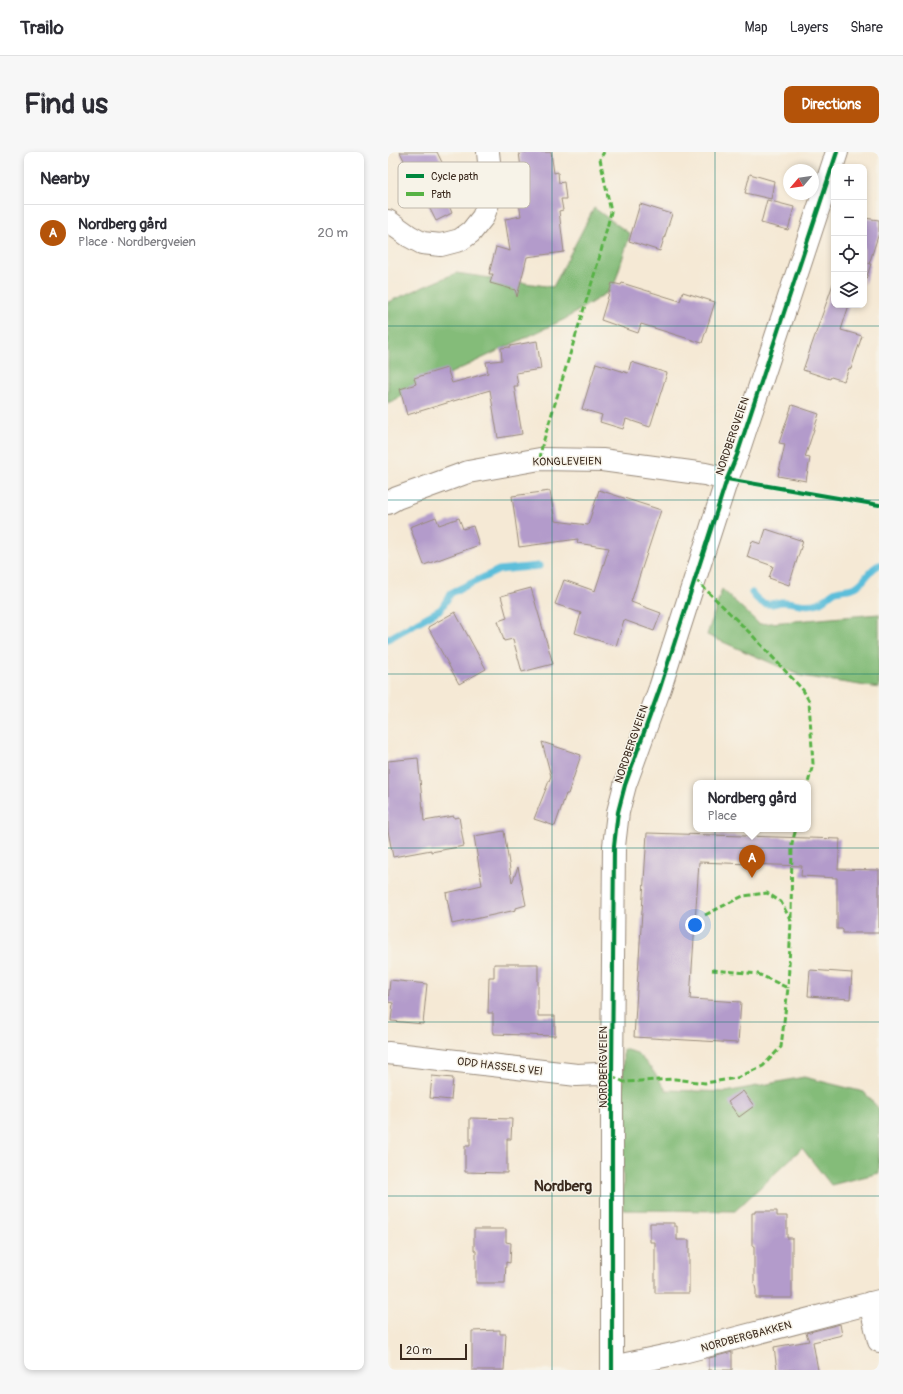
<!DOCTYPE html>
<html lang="en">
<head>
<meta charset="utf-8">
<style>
  :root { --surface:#fff; --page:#f7f7f7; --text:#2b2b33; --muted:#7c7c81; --line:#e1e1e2; --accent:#b45309 }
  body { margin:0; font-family:Pangolin,sans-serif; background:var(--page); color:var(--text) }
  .controls { position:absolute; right:12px; top:12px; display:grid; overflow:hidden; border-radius:8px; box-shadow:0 2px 6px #0003 }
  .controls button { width:36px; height:36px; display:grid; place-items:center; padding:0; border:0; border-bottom:1px solid var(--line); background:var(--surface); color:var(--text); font:20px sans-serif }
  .compass { position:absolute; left:395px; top:12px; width:36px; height:36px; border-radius:50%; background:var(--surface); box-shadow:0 2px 6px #0003; rotate:241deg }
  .scale { position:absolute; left:12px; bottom:10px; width:67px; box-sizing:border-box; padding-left:4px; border:2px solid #3b2a1e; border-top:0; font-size:11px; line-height:14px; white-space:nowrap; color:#3b2a1e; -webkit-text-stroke:3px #f7f3e8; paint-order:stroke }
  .you { position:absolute; left:307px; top:773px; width:14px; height:14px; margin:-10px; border:3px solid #fff; border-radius:50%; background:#1a73e8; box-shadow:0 0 0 6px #1a73e833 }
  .badge { display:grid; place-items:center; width:26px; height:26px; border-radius:50%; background:var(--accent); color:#fff; font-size:13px; font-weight:700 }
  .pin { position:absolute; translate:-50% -33px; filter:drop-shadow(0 1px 2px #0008) }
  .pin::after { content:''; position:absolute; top:21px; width:14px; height:12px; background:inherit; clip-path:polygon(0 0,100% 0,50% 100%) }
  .popup { position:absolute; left:305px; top:628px; width:118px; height:52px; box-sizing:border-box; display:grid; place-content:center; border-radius:8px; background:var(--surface); filter:drop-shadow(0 1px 3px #0005); font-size:13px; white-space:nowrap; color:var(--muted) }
  .popup b { font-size:15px; color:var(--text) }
  .popup::after { content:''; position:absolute; left:50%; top:100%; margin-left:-8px; border:8px solid transparent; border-top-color:var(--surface) }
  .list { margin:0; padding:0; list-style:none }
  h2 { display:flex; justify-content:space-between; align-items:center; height:52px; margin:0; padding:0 16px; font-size:17px }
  h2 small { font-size:13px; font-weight:400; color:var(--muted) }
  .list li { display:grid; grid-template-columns:26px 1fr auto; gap:12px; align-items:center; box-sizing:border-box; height:56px; padding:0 16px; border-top:1px solid var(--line) }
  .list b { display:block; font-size:15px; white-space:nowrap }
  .list p { margin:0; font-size:13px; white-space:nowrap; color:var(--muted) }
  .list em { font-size:13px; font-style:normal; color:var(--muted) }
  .icon { flex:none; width:22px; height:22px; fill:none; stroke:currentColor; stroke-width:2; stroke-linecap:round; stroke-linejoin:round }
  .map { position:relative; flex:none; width:491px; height:1218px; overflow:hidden; border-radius:8px }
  header { display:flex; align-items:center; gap:24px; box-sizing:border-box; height:56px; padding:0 20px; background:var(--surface); border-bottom:1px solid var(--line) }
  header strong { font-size:19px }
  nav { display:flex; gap:22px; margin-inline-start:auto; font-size:14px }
  .intro { display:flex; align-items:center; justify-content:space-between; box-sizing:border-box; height:96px; padding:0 24px }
  h1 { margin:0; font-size:28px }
  .button { padding:10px 18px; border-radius:8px; background:var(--accent); color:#fff; font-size:14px; font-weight:700 }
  main { display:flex; gap:24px; padding:0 24px }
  aside { flex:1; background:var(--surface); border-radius:8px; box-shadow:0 2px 6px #0003 }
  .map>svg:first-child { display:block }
  .forest { fill:#84bc79; stroke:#60734c }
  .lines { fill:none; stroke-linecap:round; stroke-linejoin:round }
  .stream { stroke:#5cbeda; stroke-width:7 }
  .building { fill:#b39bcb }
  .minor-casing { stroke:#988a7a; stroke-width:24 }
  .minor { stroke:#fff; stroke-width:22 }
  .quiet { stroke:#57b245; stroke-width:3; stroke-dasharray:6 3; stroke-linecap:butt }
  .cycleway-casing { stroke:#f7f3e8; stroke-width:6 }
  .cycleway { stroke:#00873e; stroke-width:4 }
  .grid { fill:none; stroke:#0f766e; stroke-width:1; stroke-opacity:0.55 }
  .labels { text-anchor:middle; stroke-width:3; stroke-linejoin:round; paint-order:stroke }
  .street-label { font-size:11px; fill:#3b2a1e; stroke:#f7f3e8 }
  .district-label { font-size:15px; font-weight:bold; fill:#3b2a1e; stroke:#f7f3e8 }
  .key { fill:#f7f3e8; stroke:#bfb7ab; stroke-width:1 }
  .key-label { font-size:11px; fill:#3b2a1e }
</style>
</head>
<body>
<header>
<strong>Trailo</strong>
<nav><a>Map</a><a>Layers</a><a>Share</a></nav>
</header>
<div class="intro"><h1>Find us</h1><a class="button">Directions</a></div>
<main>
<aside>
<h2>Nearby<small></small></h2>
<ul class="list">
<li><span class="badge">A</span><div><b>Nordberg gård</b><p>Place · Nordbergveien</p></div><em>20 m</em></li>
</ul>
</aside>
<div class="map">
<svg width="491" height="1218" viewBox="0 0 491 1218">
  <rect width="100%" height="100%" fill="#f7f3e8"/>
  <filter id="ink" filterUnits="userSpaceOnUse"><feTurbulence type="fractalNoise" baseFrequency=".025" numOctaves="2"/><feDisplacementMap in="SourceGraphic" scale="8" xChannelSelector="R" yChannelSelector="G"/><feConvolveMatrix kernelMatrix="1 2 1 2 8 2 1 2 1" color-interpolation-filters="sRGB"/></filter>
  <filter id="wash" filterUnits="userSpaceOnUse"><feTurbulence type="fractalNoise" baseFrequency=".012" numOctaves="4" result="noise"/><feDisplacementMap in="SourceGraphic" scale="16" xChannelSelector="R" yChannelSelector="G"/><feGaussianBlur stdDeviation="0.9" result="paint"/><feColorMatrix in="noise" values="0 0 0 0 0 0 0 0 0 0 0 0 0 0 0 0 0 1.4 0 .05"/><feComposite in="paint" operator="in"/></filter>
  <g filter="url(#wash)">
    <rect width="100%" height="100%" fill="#f5e9d5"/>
    <!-- forest -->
    <g class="forest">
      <polygon points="206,56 242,82 225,137 177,167 0,251 0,150 68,121 165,135"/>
      <polygon points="334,437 371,472 491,462 491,536 413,524 319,483"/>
      <polygon points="235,897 249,901 263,916 278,938 338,940 416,925 476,940 491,957 491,1021 443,1033 414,996 347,1059 235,1058"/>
    </g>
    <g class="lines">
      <!-- stream -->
      <g class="stream">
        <path d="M 364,441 C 367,445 370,449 375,451 C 381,454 387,451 393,450 C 405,449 418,456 430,451 C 437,449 441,442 448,439 C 455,437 463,438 469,434 C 478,429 480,418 491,413"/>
        <polyline points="0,487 53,457 63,441 111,418 151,414"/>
      </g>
    </g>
    <g id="blocks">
      <!-- building -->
      <g class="building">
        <polygon points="12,0 49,0 71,46 60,51 64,61 48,69 36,45 34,46"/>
        <polygon points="131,0 163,0 166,21 170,20 171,31 176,30 178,47 173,47 175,58 171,59 176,100 139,105 129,145 127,137 127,138 102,131 105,122 101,122 108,95 122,99 117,67 133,64 129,37 131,36 129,26 134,25"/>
        <polygon points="362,22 386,29 383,47 357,41"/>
        <polygon points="379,48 406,55 400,78 373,71"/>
        <polygon points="252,52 284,62 272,99 241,89"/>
        <polygon points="476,66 491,68 491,81 481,112 483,112 476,133"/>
        <polygon points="446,129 446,153 461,153 453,178 474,184 463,217 461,216 456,229 443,225 442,227 415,218"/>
        <polygon points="224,131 233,133 234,131 292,149 295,140 327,150 314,191 253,172 250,181 213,168"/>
        <polygon points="149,189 153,217 128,221 130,234 126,234 134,282 110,286 102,238 19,263 12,237 28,232 26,226 59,216 64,231 100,221 98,210 114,208 113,196 122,195 122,194"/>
        <polygon points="243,210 279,221 262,275 238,267 235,277 212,270 214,263 194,257 208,211 240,221"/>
        <polygon points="404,253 431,262 417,305 422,306 418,329 390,324 397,292 391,291"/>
        <polygon points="211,338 273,358 243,450 273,461 266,479 236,468 228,494 187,481 193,461 167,452 176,428 207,439 221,396 189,391 190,387 131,395 124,344 162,339 167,369 200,373"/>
        <polygon points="48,365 51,373 71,366 75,377 85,374 91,393 36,413 22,375"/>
        <polygon points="378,377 415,389 401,433 381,426 385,414 359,405 364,389 373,392"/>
        <polygon points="143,436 165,512 134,520 125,487 116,489 110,469 119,466 113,444"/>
        <polygon points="67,460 98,517 71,532 40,475"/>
        <polygon points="154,590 193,603 180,642 178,642 167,674 146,667 163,624"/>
        <polygon points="30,606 36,669 66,664 66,666 71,665 76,694 43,700 43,698 5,705 0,679 0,609"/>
        <polygon points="116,679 124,731 130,715 138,753 128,756 128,758 64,772 58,741 94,733 86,684"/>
        <polygon points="259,681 452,687 450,717 491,718 491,781 455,781 455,777 449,777 449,726 413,724 414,714 311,710 302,847 353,850 350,891 246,885"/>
        <polygon points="106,812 150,812 150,864 167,864 167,884 106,882 106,880 105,880 105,861 100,861 101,825 106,825"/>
        <polygon points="422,818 464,821 462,847 420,844"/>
        <polygon points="2,828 39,832 35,872 3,869 5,851 0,850"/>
        <polygon points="44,924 65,926 63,948 42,946"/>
        <polygon points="355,939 366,954 351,965 340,950"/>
        <polygon points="82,966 124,967 123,987 119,987 119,1021 77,1020 77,994 82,994"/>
        <polygon points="367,1059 389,1059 389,1064 399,1064 399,1086 404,1086 404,1146 368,1146 368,1138 366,1130 366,1094 364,1094 364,1061 367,1061"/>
        <polygon points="262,1071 286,1071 286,1074 289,1074 289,1088 301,1088 301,1141 267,1141 267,1090 262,1090"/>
        <polygon points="86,1077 118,1077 118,1090 123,1091 122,1111 118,1110 117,1131 88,1131 88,1099 86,1098"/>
        <polygon points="452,1172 454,1183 425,1190 430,1218 389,1218 386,1195 421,1189 418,1181"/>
        <polygon points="112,1178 112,1182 118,1182 116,1218 84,1218 84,1179"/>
        <polygon points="344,1200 344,1218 321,1218 321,1206"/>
      </g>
    </g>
  </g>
  <g filter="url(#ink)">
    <use href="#blocks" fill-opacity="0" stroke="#988a7a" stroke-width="1"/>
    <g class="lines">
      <defs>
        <g id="minor">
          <polyline points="0,69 21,84 34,91 53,93 72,88 83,80 95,65 104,40 100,0"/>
          <polyline points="0,351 9,346 80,320 152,307 214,308 317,322 339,327"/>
          <polyline points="0,901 189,923 210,922 224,924"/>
          <polyline points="482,1151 491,1189"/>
          <polyline points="224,1215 295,1200 491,1149"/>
          <polyline points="224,1218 224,924 226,694 230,660 237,633 272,536 339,327 349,303 449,0"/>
        </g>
      </defs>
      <!-- minor casing -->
      <use href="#minor" class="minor-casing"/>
      <!-- minor -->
      <use href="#minor" class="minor"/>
      <!-- quiet -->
      <g class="quiet">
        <polyline points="152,307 154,294 211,107 223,60 212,7 216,0"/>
        <polyline points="307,427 363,482 415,538 421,549 425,612 420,631"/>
        <polyline points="317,763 355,744 379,741 393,750 403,769 400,836"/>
        <polyline points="403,766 404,691 408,677"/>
        <polyline points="224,924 236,930 287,927 317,931 349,926 375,914 393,895 400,836 370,822 324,818"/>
      </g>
      <defs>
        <g id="cycleway">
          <polyline points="339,327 491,353"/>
          <polyline points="224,1218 224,924 226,694 230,660 237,633 272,536 339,327 349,303 449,0"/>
        </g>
      </defs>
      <!-- cycleway casing -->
      <use href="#cycleway" class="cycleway-casing"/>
      <!-- cycleway -->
      <use href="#cycleway" class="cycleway"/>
    </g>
  </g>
  <!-- grid -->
  <path class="grid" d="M 164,0 L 164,1218M 327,0 L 327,1218M 0,174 L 491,174M 0,348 L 491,348M 0,522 L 491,522M 0,696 L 491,696M 0,870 L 491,870M 0,1044 L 491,1044"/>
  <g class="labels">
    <!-- street labels -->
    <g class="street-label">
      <text transform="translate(344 284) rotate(-71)" y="4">NORDBERGVEIEN</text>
      <text transform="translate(179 309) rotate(-1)" y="4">KONGLEVEIEN</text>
      <text transform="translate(243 592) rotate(-71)" y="4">NORDBERGVEIEN</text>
      <text transform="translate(112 914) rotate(7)" y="4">ODD HASSELS VEI</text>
      <text transform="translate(215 915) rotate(-90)" y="4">NORDBERGVEIEN</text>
      <text transform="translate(358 1184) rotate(-15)" y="4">NORDBERGBAKKEN</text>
    </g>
    <!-- district labels -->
    <g class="district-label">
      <text x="175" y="1039">Nordberg</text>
    </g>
  </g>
  <!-- legend -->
  <rect x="10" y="10" width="132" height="46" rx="6" class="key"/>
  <rect x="18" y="22" width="18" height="4" fill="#00873e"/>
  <rect x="18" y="40" width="18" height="4" fill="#57b245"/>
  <g class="key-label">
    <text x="43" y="28">Cycle path</text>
    <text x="43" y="46">Path</text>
  </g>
</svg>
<div class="controls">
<button>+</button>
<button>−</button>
<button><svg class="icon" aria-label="locate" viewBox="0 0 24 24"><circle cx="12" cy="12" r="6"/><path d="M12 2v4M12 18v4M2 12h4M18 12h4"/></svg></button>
<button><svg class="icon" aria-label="layers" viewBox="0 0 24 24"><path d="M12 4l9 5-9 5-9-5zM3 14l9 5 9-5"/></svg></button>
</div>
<svg class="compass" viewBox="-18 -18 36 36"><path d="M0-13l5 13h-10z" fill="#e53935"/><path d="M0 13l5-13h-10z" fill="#7c7c81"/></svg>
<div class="scale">20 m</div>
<div class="you"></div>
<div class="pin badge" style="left:364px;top:726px">A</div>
<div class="popup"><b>Nordberg gård</b>Place</div>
</div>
</main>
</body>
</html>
